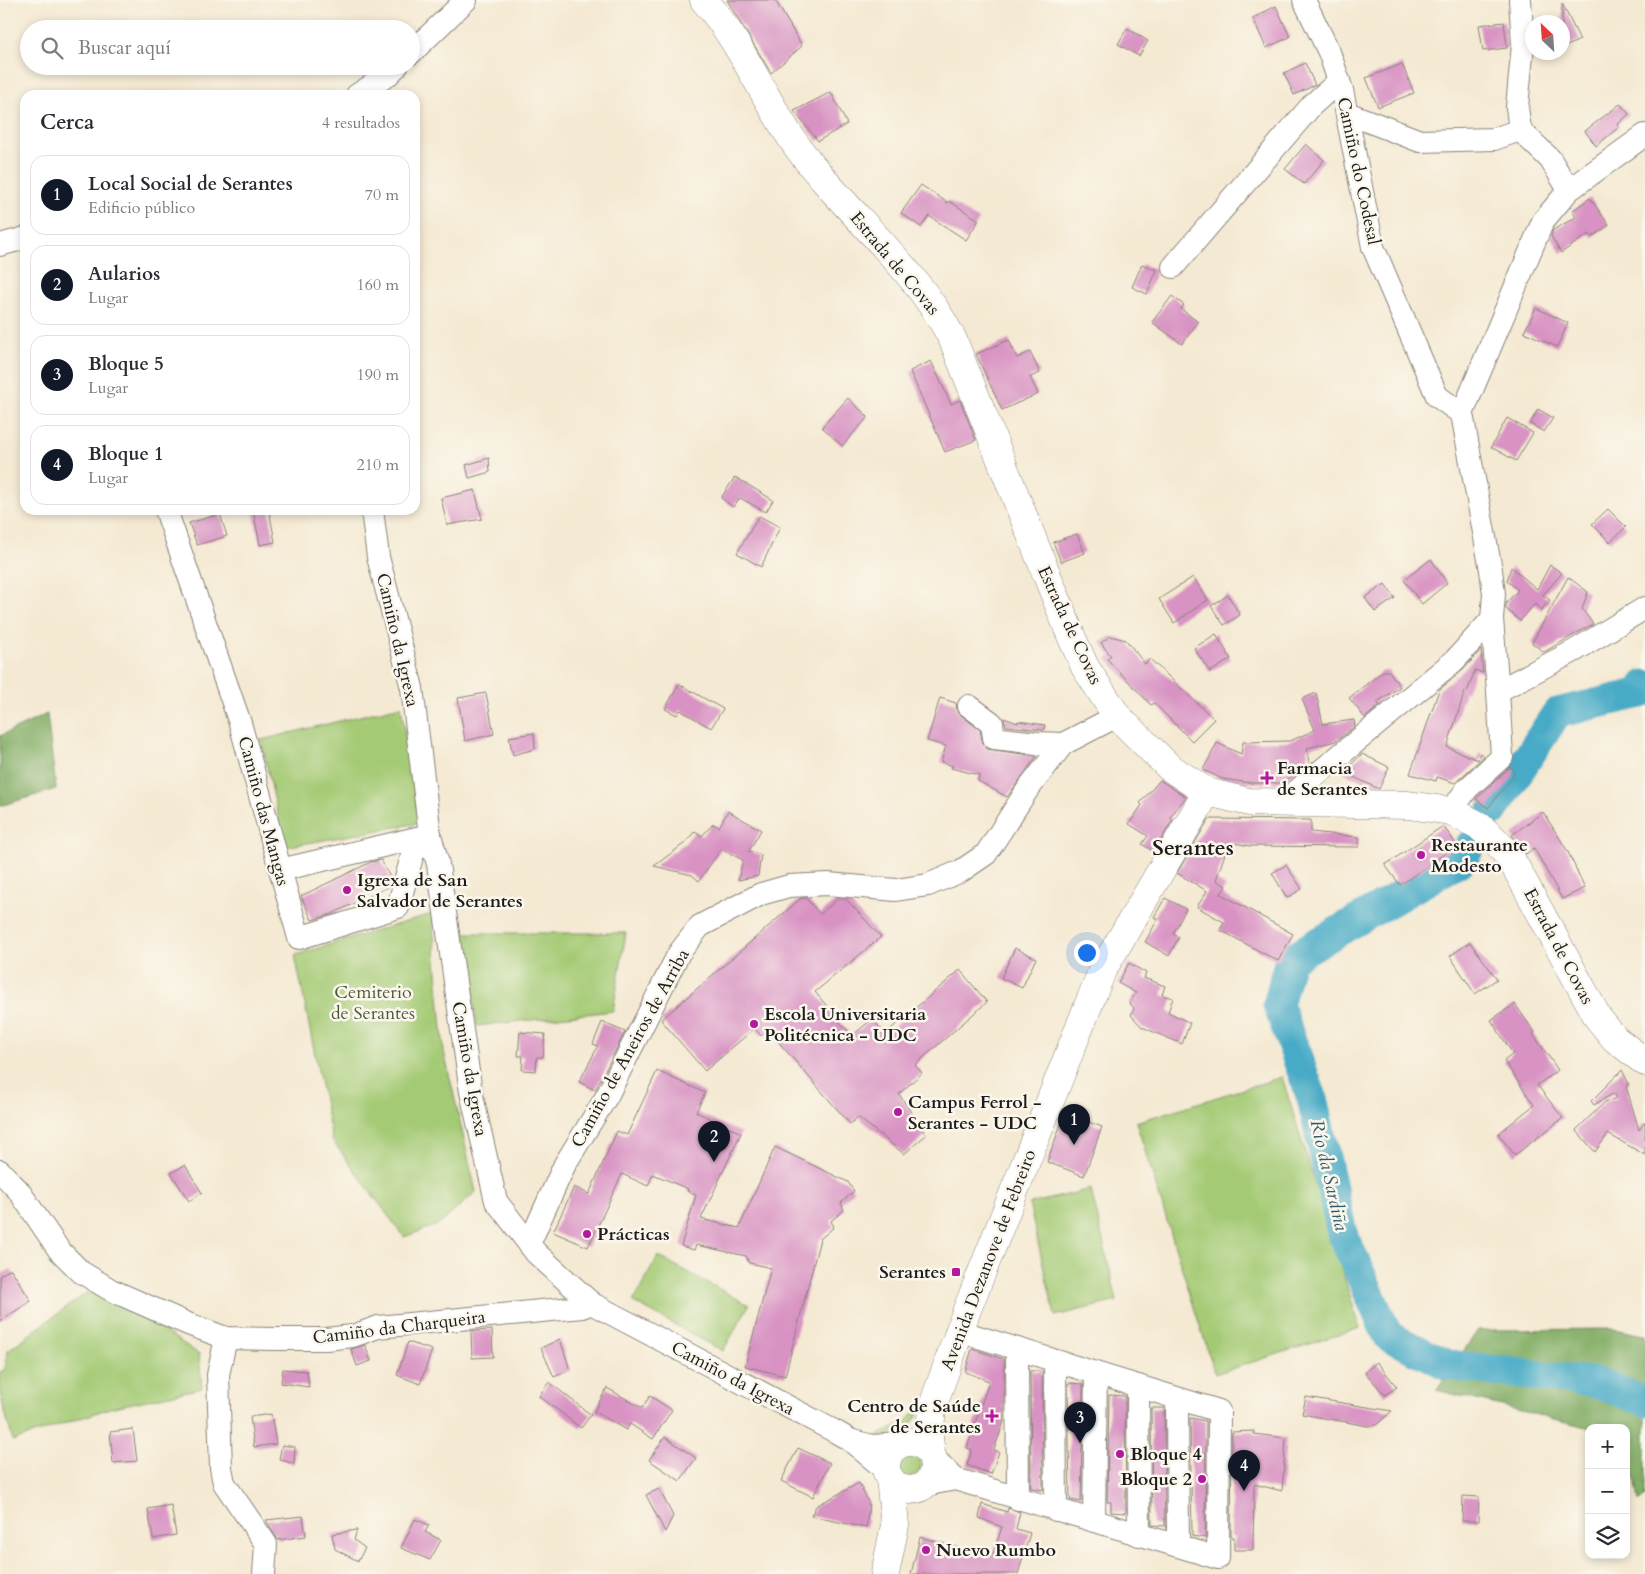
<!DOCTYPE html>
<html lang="es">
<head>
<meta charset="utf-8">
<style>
  :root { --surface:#fff; --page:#f2f2f3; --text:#2b2b33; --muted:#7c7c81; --line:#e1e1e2; --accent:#111827 }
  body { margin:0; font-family:Cardo,serif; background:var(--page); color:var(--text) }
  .controls { position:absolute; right:15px; bottom:15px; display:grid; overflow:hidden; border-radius:10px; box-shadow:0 2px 8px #0003 }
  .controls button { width:45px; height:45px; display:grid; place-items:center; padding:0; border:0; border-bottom:1px solid var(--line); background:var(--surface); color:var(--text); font:25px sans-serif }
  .compass { position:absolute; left:1525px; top:15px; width:45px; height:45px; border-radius:50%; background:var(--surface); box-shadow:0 2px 8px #0003; rotate:335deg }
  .you { position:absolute; left:1086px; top:952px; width:18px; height:18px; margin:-12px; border:4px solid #fff; border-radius:50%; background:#1a73e8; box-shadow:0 0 0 8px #1a73e833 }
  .badge { display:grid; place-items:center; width:32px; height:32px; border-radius:50%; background:var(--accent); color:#fff; font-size:16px; font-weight:700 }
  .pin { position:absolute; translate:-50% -41px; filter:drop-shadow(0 1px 2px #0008) }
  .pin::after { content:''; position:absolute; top:26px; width:18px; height:15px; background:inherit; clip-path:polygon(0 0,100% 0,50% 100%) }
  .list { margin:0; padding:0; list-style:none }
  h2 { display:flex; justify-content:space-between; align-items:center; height:65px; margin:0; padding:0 20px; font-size:21px }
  h2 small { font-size:16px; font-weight:400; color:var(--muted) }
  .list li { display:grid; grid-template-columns:32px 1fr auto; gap:15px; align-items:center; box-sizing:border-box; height:80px; margin:0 10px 10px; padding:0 10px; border:1px solid var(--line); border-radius:15px }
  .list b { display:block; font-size:19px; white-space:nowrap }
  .list p { margin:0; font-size:16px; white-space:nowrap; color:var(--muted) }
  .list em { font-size:16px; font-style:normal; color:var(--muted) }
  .icon { flex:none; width:28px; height:28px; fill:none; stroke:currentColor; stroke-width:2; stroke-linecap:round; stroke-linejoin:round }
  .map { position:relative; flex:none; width:1645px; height:1574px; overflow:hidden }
  .search { position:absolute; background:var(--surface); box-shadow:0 2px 8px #0003; left:20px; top:20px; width:400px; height:55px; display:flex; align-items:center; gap:12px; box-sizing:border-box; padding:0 18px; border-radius:28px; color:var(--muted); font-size:19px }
  .panel { position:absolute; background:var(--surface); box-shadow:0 2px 8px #0003; left:20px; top:90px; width:400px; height:425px; border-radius:15px }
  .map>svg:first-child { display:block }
  .green { fill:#a4ca74; stroke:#607348 }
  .forest { fill:#83ae66; stroke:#506541 }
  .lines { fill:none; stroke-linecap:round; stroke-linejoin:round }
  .river { stroke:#46aac6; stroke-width:31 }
  .building { fill:#d892c3 }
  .minor-casing { stroke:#888277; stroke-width:24 }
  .major-casing { stroke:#888277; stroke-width:29 }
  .minor { stroke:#fff; stroke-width:22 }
  .major { stroke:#fff; stroke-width:28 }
  .poi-dot { fill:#b5179e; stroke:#fbf7ec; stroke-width:2 }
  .labels { text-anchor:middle; stroke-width:5; stroke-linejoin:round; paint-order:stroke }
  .street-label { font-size:18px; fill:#1c1c1c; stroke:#fbf7ec }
  .poi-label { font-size:18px; font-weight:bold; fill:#1c1c1c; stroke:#fbf7ec; text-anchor:start }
  .park-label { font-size:18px; fill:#4c593b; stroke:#fbf7ec }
  .water-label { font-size:19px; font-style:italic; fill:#2f5c68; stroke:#fbf7ec }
  .district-label { font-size:22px; font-weight:bold; fill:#1c1c1c; stroke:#fbf7ec }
</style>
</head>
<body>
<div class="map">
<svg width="1645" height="1574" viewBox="0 0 1645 1574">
  <rect width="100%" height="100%" fill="#fbf7ec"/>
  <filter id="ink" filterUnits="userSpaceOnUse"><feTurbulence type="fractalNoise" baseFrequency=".02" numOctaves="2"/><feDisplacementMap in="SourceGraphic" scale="10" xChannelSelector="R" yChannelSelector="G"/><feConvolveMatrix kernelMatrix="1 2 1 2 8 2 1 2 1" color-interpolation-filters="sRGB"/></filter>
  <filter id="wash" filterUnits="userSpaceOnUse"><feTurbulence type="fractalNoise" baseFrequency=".0096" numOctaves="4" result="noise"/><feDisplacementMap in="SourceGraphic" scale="20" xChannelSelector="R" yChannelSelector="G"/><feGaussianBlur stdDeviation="1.12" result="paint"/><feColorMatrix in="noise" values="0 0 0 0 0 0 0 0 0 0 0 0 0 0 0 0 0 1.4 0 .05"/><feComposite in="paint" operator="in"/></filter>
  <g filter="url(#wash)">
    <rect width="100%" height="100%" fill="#f4e9d2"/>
    <!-- green -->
    <g class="green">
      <polygon points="401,706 419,823 285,847 261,740"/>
      <polygon points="432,914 444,1052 476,1192 440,1224 404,1237 332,1140 295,955"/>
      <polygon points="464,933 626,933 613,1011 477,1026"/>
      <polygon points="1282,1077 1360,1328 1215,1374 1136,1122"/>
      <polygon points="1091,1189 1117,1301 1055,1316 1029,1204"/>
      <polygon points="658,1256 749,1305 723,1351 633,1302"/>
      <polygon points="90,1290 157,1326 199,1354 202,1388 110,1408 13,1441 0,1394 0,1372 5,1369 7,1351"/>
      <path d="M 919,1408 C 919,1427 891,1433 877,1440 L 876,1436 L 906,1422 Z"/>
      <circle cx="909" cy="1465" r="12"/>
    </g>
    <!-- forest -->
    <g class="forest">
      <polygon points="47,714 56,789 0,806 0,736"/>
      <polygon points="1614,1329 1645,1335 1645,1496 1639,1502 1626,1428 1590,1428 1436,1390 1478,1330"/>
    </g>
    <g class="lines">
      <!-- river -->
      <g class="river">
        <polyline points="1492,812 1557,713 1641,693 1645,685"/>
        <polyline points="1470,846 1462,860 1290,959 1278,1005 1312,1098 1342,1233 1388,1336 1448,1365 1597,1383 1645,1401"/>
      </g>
    </g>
    <g id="blocks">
      <!-- building -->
      <g class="building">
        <polygon points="727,0 775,0 802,46 771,73"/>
        <polygon points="1562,3 1580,40 1562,48"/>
        <polygon points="1276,6 1290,37 1266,48 1253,18"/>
        <polygon points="1504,22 1507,48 1483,51 1479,25"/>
        <polygon points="1127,28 1148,41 1139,56 1118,44"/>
        <polygon points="1305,63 1315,85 1294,95 1284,73"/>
        <polygon points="1402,64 1414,93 1378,107 1366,78"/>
        <polygon points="831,92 847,124 818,141 794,111"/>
        <polygon points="1620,104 1629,114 1618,124 1619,127 1596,146 1585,131"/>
        <polygon points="1306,144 1324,160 1304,184 1285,169"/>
        <polygon points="921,185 948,203 949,201 979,220 966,240 929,216 921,227 901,213"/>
        <polygon points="1590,198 1609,225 1592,237 1589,234 1561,253 1551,236 1553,230 1576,217 1572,211"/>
        <polygon points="1142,264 1157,270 1147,294 1132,287"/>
        <polygon points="1172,296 1184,305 1181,309 1198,322 1182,344 1152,322"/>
        <polygon points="1536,308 1568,323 1557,347 1524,332"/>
        <polygon points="1009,340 1017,358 1030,352 1040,373 1030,377 1038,394 1002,410 976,354"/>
        <polygon points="931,361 951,404 960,400 976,440 945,452 910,371"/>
        <polygon points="848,398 868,417 842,446 822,427"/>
        <polygon points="1538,409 1553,418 1544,432 1530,424"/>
        <polygon points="1507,418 1533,433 1516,461 1491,447"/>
        <polygon points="489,458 490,472 469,478 466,465"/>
        <polygon points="735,477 773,500 766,512 740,498 733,507 721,498"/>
        <polygon points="475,490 482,519 447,525 441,498"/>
        <polygon points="1608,509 1626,527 1610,542 1592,524"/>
        <polygon points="253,510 269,510 275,542 260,545"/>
        <polygon points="220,514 227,536 197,545 189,523"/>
        <polygon points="759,516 780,527 761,567 737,553"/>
        <polygon points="1077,534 1085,553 1061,562 1053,542"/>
        <polygon points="1431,559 1447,583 1422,604 1404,580"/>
        <polygon points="1550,565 1562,573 1543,595 1550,600 1541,610 1535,604 1520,621 1506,609 1506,603 1518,590 1507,581 1511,567 1537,589"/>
        <polygon points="1193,577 1208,600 1174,623 1159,599"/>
        <polygon points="1568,577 1588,592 1582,609 1593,624 1544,652 1532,643"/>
        <polygon points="1385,584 1395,598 1375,612 1365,598"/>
        <polygon points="1228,595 1240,615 1224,625 1211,606"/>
        <polygon points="1216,634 1231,659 1210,672 1194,648"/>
        <polygon points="1110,636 1126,640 1145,664 1150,659 1214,719 1192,741 1154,703 1151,705 1107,659 1111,656 1101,643"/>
        <polygon points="1481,650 1483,673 1475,670 1467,692 1465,691 1447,747 1478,760 1480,753 1484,756 1455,783 1437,777 1436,781 1410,774 1439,690 1463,670"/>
        <polygon points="1383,671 1389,671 1400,687 1377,702 1380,705 1365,718 1349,698"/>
        <polygon points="679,684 723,709 711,728 680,710 677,715 665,709"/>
        <polygon points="486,693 494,734 465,741 458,698"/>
        <polygon points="1316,693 1323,724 1354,720 1355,726 1336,741 1307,748 1309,764 1298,773 1279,783 1251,783 1222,779 1203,770 1217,743 1241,754 1243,742 1290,741 1315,730 1302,699"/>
        <polygon points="940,698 956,703 957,712 980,730 983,745 987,749 1037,756 1007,797 978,781 979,775 951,768 953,766 941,762 946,746 927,741"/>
        <polygon points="1004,718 1018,723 1018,721 1045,725 1044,730 1006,726"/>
        <polygon points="534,733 535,749 513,755 509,737"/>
        <polygon points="1362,754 1389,767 1379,789 1343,772"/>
        <polygon points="1510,767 1514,770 1513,777 1488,808 1476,799"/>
        <polygon points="1160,780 1186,797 1170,817 1173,819 1154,852 1142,844 1148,836 1129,824 1142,805 1140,803"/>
        <polygon points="728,811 761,830 749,851 761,855 758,876 738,880 743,860 721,849 699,881 692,875 654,866 685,843 695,831 702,836 713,824 719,827"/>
        <polygon points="1543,812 1567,850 1585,888 1562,899 1534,848 1526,854 1512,835"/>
        <polygon points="1209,819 1311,820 1311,832 1359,837 1359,847 1250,846 1229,842 1216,880 1226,886 1221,894 1293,934 1278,961 1220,930 1224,922 1197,907 1207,891 1177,873"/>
        <polygon points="1443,826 1457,845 1400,885 1385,865"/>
        <polygon points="381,860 392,881 390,886 332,914 312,920 301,896 371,862"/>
        <polygon points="1286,865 1302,889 1287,898 1272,873"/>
        <polygon points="806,898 820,914 839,898 846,899 881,937 815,992 852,1036 872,1019 885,1034 960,970 987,1002 915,1065 922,1073 899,1094 926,1135 904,1154 858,1117 850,1124 768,1030 761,1036 755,1028 705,1071 661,1020 800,899"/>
        <polygon points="1165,898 1186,909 1173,934 1179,937 1169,956 1145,942 1158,919 1154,917"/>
        <polygon points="1470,942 1497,979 1475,994 1450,956"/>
        <polygon points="1015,948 1036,958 1022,988 1001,978"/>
        <polygon points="1129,963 1146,973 1144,978 1165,986 1162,995 1173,998 1168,1012 1190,1023 1182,1044 1142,1027 1131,1015 1134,1008 1129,1003 1136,993 1118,983"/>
        <polygon points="1515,1004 1535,1033 1533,1034 1558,1070 1537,1085 1563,1118 1515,1155 1498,1134 1534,1105 1504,1061 1513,1054 1491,1020"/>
        <polygon points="602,1022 625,1032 595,1090 579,1082 598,1046 593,1044"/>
        <polygon points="520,1032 545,1034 543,1057 537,1057 536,1071 522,1070 523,1056 518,1056"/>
        <polygon points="1622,1070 1629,1084 1626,1086 1639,1130 1645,1122 1645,1155 1608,1134 1595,1152 1576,1130 1605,1102 1617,1098 1614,1093 1594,1105 1591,1101"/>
        <polygon points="657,1071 705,1093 696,1112 741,1133 701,1219 739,1228 775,1147 848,1182 854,1191 841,1203 844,1210 831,1221 834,1227 820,1239 785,1376 745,1366 771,1268 749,1263 746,1256 696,1245 694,1250 681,1246 696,1195 687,1191 688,1189 653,1174 648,1186 622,1174 588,1247 553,1232 574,1187 589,1194 617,1131 627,1135"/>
        <polygon points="1065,1113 1102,1127 1084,1176 1047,1162"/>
        <polygon points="185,1165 202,1193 189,1201 171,1173"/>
        <polygon points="11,1269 31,1301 0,1321 0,1275"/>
        <polygon points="492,1330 493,1357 472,1358 471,1331"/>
        <polygon points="560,1339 570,1370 554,1377 541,1348"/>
        <polygon points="408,1342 432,1350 420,1384 397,1375"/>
        <polygon points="365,1345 371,1361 357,1366 351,1349"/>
        <polygon points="972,1349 1004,1359 1004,1421 994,1450 999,1452 991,1474 967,1465 972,1450 967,1448 989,1381 965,1372"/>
        <polygon points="1377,1362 1397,1387 1385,1395 1365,1372"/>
        <polygon points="283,1369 307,1371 309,1387 281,1383"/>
        <polygon points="1030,1371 1042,1371 1043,1490 1031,1488"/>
        <polygon points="549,1382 591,1415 581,1428 539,1396"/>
        <polygon points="1068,1383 1083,1384 1081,1502 1070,1500"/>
        <polygon points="607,1388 642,1408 650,1396 672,1410 653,1439 630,1424 626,1430 594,1411"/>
        <polygon points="1109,1395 1125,1396 1126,1513 1111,1512 1111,1502 1107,1502"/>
        <polygon points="1306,1397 1392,1411 1376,1425 1368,1426 1302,1414"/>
        <polygon points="1151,1408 1164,1408 1165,1526 1152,1525"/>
        <polygon points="271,1414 276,1444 254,1447 250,1417"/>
        <polygon points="1190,1418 1206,1421 1205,1538 1192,1536"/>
        <polygon points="133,1429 137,1461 113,1463 110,1432"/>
        <polygon points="1254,1431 1254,1434 1286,1438 1282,1491 1254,1484 1253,1550 1234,1550 1234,1537 1231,1537 1232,1432"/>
        <polygon points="665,1437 696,1458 680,1481 649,1460"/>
        <polygon points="282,1445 295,1447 294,1464 279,1459"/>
        <polygon points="798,1448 830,1463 813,1497 781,1481"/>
        <polygon points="859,1483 869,1504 866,1528 811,1516 816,1506"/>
        <polygon points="659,1489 673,1516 665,1532 646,1495"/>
        <polygon points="1463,1496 1479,1497 1478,1521 1462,1521"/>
        <polygon points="982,1504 1007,1512 1008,1508 1020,1512 1016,1529 1030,1533 1018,1574 911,1574 920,1537 992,1557 1002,1527 979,1518"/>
        <polygon points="171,1505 176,1535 153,1539 148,1509"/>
        <polygon points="303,1516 306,1536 278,1540 266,1520"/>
        <polygon points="415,1519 429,1525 425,1532 441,1540 430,1560 401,1548"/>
        <polygon points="357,1530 354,1540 365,1548 358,1561 335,1549 332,1534"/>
      </g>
    </g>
  </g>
  <g filter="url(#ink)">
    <use href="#blocks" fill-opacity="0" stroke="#888277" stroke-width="1"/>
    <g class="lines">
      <defs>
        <g id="minor">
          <polyline points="1304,0 1329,52 1342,90 1373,247 1437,396 1462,414"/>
          <polyline points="1520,0 1523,44 1517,107 1520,130 1550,159 1569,190"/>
          <polyline points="411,53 466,0"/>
          <polyline points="357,95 388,75 397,66"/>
          <polyline points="1347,113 1420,141 1494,139 1520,130"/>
          <polyline points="0,245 25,238"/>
          <polyline points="1173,267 1312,105 1339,81"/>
          <polyline points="166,510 240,723 299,938 398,907 413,853 430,835"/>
          <polyline points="372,510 378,557 412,688 430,835 438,864 471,1092 496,1201 536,1253 591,1303 836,1432 850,1440 887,1471"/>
          <polyline points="1492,619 1498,691"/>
          <polyline points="969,706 992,723 994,738 1037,743 1063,744"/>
          <polyline points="1282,803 1455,660 1492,619 1494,594 1491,570 1462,414 1543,221 1569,190 1645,135"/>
          <polyline points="1451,811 1467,789 1502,757 1498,691 1574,651 1645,608"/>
          <polyline points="280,870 430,835"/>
          <polyline points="0,1171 19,1191 59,1250 81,1272 111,1290 188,1324 226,1338 275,1339 326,1339 353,1336 378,1327 582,1307 591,1303"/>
          <polyline points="529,1244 565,1164 607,1096 679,953 700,926 761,894 789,886 828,884 896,890 928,885 961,871 986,854 1026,792 1063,744 1117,716"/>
          <polyline points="226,1338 218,1375 221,1468 224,1483 266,1544 264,1574"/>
          <polyline points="1017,1349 1018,1499"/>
          <polyline points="1055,1361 1056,1510"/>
          <polyline points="1138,1386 1139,1535"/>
          <polyline points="1177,1399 1178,1546"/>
          <polyline points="853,1441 872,1446 900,1444"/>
          <polyline points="933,1457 955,1479 1218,1558 1219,1411 959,1331"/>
          <polyline points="925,1485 955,1479"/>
          <polyline points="1094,1521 1096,1374"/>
        </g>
        <g id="major">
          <path d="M 704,0 C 742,43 763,98 796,145 C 845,213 915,265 953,340 L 1072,638 L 1085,667 L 1117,716 L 1169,767 L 1207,792 L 1249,802 L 1408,805 L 1451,811 L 1478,825 L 1497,842 L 1511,859 L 1598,1018 L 1615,1039 L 1645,1062"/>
          <circle cx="910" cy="1466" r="24"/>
          <polyline points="931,1453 929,1439 932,1408 968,1307 1102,971 1207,792"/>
          <polyline points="885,1574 895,1525 890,1478"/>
        </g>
      </defs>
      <!-- minor casing -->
      <use href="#minor" class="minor-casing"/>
      <!-- major casing -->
      <use href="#major" class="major-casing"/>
      <!-- minor -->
      <use href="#minor" class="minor"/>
      <!-- major -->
      <use href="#major" class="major"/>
    </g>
  </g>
  <!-- markers -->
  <g class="poi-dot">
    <path d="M1264.5 770.5h5v5h5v5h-5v5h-5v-5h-5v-5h5z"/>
    <circle cx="1421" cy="855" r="5"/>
    <circle cx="347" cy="890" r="5"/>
    <circle cx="754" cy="1024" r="5"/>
    <circle cx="898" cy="1112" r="5"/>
    <circle cx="587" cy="1234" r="5"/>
    <rect x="951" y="1267" width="10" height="10" rx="2.5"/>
    <path d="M989.5 1408.5h5v5h5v5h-5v5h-5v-5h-5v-5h5z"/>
    <circle cx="1120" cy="1454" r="5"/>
    <circle cx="1202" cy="1479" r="5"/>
    <circle cx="926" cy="1550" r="5"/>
  </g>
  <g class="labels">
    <!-- street labels -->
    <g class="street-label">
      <text transform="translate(1359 171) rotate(78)" y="6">Camiño do Codesal</text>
      <text transform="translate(895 263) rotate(50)" y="6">Estrada de Covas</text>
      <text transform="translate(1070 625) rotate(65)" y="6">Estrada de Covas</text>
      <text transform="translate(398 640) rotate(77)" y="6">Camiño da Igrexa</text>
      <text transform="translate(264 811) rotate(75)" y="6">Camiño das Mangas</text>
      <text transform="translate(1559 946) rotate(62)" y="6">Estrada de Covas</text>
      <text transform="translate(630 1048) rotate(-61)" y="6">Camiño de Aneiros de Arriba</text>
      <text transform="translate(470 1069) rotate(80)" y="6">Camiño da Igrexa</text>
      <text transform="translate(988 1260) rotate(-69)" y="6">Avenida Dezanove de Febreiro</text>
      <text transform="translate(399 1327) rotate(-7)" y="6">Camiño da Charqueira</text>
      <text transform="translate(733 1378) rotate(28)" y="6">Camiño da Igrexa</text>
    </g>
    <!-- poi labels -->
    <g class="poi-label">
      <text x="1277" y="774">Farmacia<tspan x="1277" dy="21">de Serantes</tspan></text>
      <text x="1431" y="851">Restaurante<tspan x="1431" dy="21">Modesto</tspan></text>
      <text x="357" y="886">Igrexa de San<tspan x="357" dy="21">Salvador de Serantes</tspan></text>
      <text x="764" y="1020">Escola Universitaria<tspan x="764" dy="21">Politécnica - UDC</tspan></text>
      <text x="908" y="1108">Campus Ferrol -<tspan x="908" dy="21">Serantes - UDC</tspan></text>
      <text x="597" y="1240">Prácticas</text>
      <text x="946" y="1278" text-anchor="end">Serantes</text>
      <text x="981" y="1412" text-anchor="end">Centro de Saúde<tspan x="981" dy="21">de Serantes</tspan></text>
      <text x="1130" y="1460">Bloque 4</text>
      <text x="1192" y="1485" text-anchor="end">Bloque 2</text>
      <text x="936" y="1556">Nuevo Rumbo</text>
    </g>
    <!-- park labels -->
    <g class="park-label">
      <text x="373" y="998">Cemiterio<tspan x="373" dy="21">de Serantes</tspan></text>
    </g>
    <!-- water labels -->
    <g class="water-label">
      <text transform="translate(1330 1175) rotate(77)" y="7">Río da Sardiña</text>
    </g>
    <!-- district labels -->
    <g class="district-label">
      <text x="1193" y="855">Serantes</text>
    </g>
  </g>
</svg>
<div class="controls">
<button>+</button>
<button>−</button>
<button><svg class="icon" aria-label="layers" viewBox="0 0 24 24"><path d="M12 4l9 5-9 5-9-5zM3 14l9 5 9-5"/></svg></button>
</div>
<svg class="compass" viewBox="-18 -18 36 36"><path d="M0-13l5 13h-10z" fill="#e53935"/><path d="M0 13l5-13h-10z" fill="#7c7c81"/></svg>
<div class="you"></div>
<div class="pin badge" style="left:1074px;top:1145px">1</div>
<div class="pin badge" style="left:714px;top:1162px">2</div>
<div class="pin badge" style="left:1080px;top:1443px">3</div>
<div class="pin badge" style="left:1244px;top:1491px">4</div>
<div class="search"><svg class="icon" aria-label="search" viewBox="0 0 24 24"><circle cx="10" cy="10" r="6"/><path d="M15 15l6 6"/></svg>Buscar aquí</div>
<section class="panel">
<h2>Cerca<small>4 resultados</small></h2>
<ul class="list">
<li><span class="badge">1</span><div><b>Local Social de Serantes</b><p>Edificio público</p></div><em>70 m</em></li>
<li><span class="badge">2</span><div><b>Aularios</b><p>Lugar</p></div><em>160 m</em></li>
<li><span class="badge">3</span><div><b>Bloque 5</b><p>Lugar</p></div><em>190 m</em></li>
<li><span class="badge">4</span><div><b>Bloque 1</b><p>Lugar</p></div><em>210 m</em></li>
</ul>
</section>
</div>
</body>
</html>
